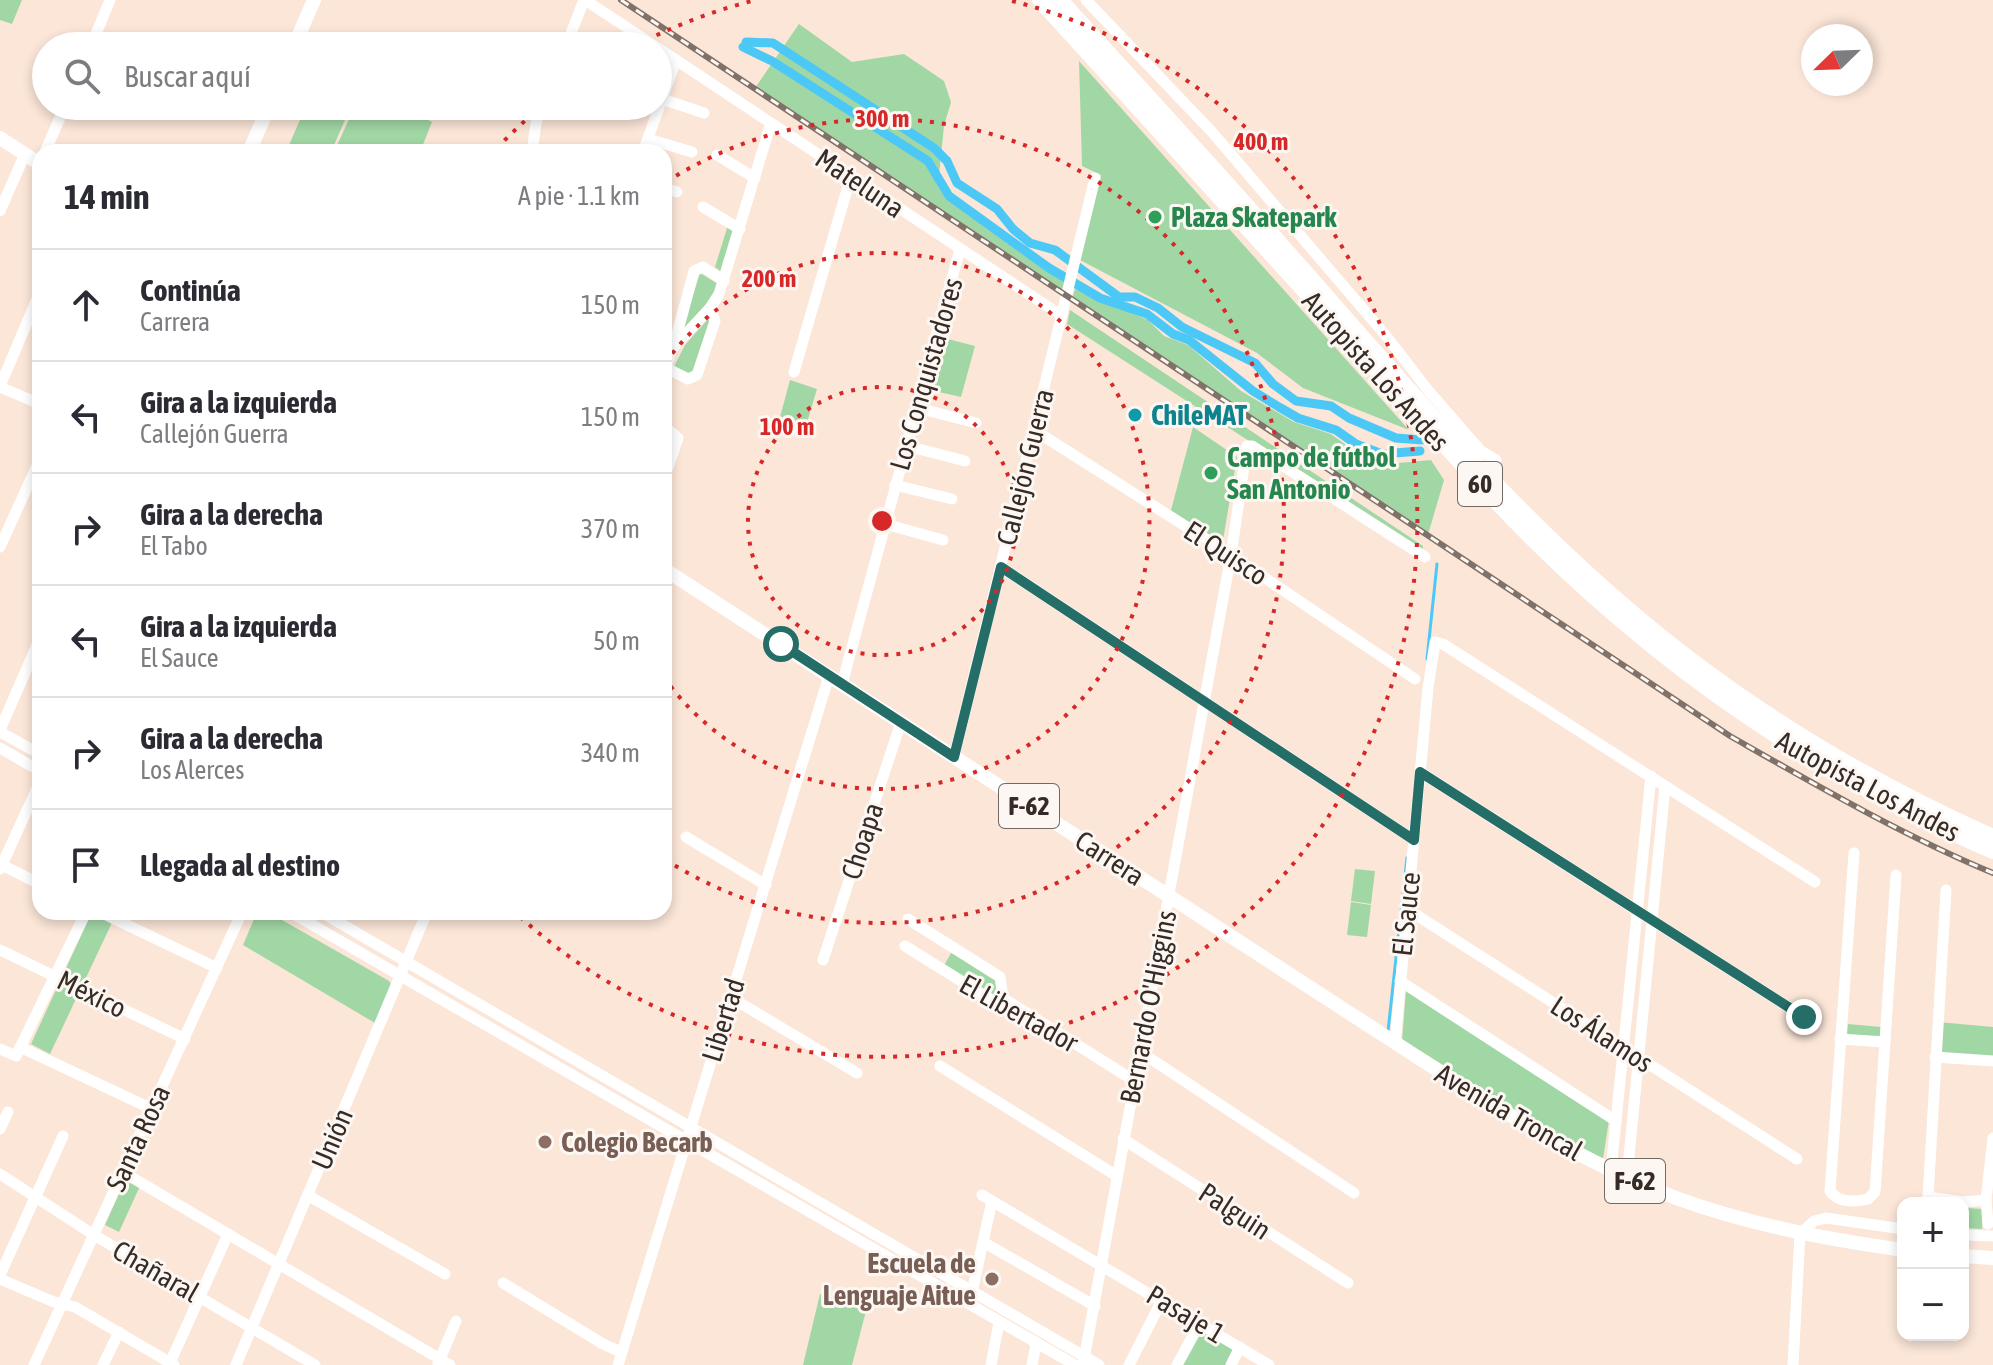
<!DOCTYPE html>
<html lang="es">
<head>
<meta charset="utf-8">
<style>
  :root { --surface:#fff; --page:#f2f2f3; --text:#2b2b33; --muted:#7c7c81; --line:#e1e1e2 }
  body { margin:0; font-family:"Asap Condensed",sans-serif; background:var(--page); color:var(--text) }
  .controls { position:absolute; right:24px; bottom:24px; display:grid; overflow:hidden; border-radius:16px; box-shadow:0 4px 12px #0003 }
  .controls button { width:72px; height:72px; display:grid; place-items:center; padding:0; border:0; border-bottom:2px solid var(--line); background:var(--surface); color:var(--text); font:40px sans-serif }
  .compass { position:absolute; left:1801px; top:24px; width:72px; height:72px; border-radius:50%; background:var(--surface); box-shadow:0 4px 12px #0003; rotate:247deg }
  .stop { position:absolute; width:24px; height:24px; margin:-18px; border:6px solid #256e68; border-radius:50%; background:#fff }
  .stop.end { background:#256e68; border-color:#fff; box-shadow:0 2px 8px #0008 }
  .list { margin:0; padding:0; list-style:none }
  h2 { display:flex; justify-content:space-between; align-items:center; height:104px; margin:0; padding:0 32px; font-size:34px }
  h2 small { font-size:26px; font-weight:400; color:var(--muted) }
  .list li { display:grid; grid-template-columns:52px 1fr auto; gap:24px; align-items:center; box-sizing:border-box; height:112px; padding:0 32px; border-top:2px solid var(--line) }
  .list b { display:block; font-size:30px; white-space:nowrap }
  .list p { margin:0; font-size:26px; white-space:nowrap; color:var(--muted) }
  .list em { font-size:26px; font-style:normal; color:var(--muted) }
  .icon { flex:none; width:44px; height:44px; fill:none; stroke:currentColor; stroke-width:2; stroke-linecap:round; stroke-linejoin:round }
  .map { position:relative; flex:none; width:1993px; height:1365px; overflow:hidden }
  .search { position:absolute; background:var(--surface); box-shadow:0 4px 12px #0003; left:32px; top:32px; width:640px; height:88px; display:flex; align-items:center; gap:20px; box-sizing:border-box; padding:0 28px; border-radius:44px; color:var(--muted); font-size:30px }
  .panel { position:absolute; background:var(--surface); box-shadow:0 4px 12px #0003; left:32px; top:144px; width:640px; height:776px; border-radius:24px }
  .map>svg:first-child { display:block }
  .green { fill:#a1d7a5 }
  .lines { fill:none; stroke-linecap:round; stroke-linejoin:round }
  .stream { stroke:#4cc8f6; stroke-width:3 }
  .canal { stroke:#4cc8f6; stroke-width:9 }
  .minor { stroke:#fff; stroke-width:11 }
  .major { stroke:#fff; stroke-width:14 }
  .highway { stroke:#fff; stroke-width:16 }
  .rail-casing { stroke:#807268; stroke-width:6 }
  .rail { stroke:#fcf7f3; stroke-width:3; stroke-dasharray:9; stroke-linecap:butt }
  .route { stroke:#256e68; stroke-width:10 }
  .ring { fill:none; stroke:#d62828; stroke-width:4; stroke-dasharray:4 8 }
  .leisure-dot { fill:#2e9e5b; stroke:#fcf7f3; stroke-width:3 }
  .culture-dot { fill:#0f9aa8; stroke:#fcf7f3; stroke-width:3 }
  .education-dot { fill:#8d6e63; stroke:#fcf7f3; stroke-width:3 }
  .labels { text-anchor:middle; stroke-width:6; stroke-linejoin:round; paint-order:stroke }
  .shield { fill:#fcf7f3; stroke:#716963; stroke-width:2 }
  .shield-label { font-size:26px; font-weight:bold; fill:#362c25 }
  .street-label { font-size:28px; fill:#362c25; stroke:#fcf7f3 }
  .leisure-label { font-size:28px; font-weight:bold; fill:#27864d; stroke:#fcf7f3; text-anchor:start }
  .culture-label { font-size:28px; font-weight:bold; fill:#0d838f; stroke:#fcf7f3; text-anchor:start }
  .education-label { font-size:28px; font-weight:bold; fill:#785e54; stroke:#fcf7f3; text-anchor:start }
  .centre { fill:#d62828; stroke:#fcf7f3; stroke-width:4 }
  .ring-label { font-size:24px; text-anchor:middle; font-weight:bold; fill:#d62828; stroke:#fcf7f3; stroke-width:6; stroke-linejoin:round; paint-order:stroke }
</style>
</head>
<body>
<div class="map">
<svg width="1993" height="1365" viewBox="0 0 1993 1365">
  <rect width="100%" height="100%" fill="#fbe6d8"/>
  <!-- green -->
  <g class="green">
    <polygon points="0,0 22,0 12,24 0,20"/>
    <polygon points="799,24 852,62 904,54 944,81 951,102 944,126 938,186 946,199 1046,271 1065,282 1062,296 755,88"/>
    <polygon points="1079,61 1409,430 1303,388 1257,353 1080,260 1101,175 1082,166"/>
    <polygon points="306,106 337,106 349,111 331,152 286,152"/>
    <polygon points="355,106 403,106 432,122 420,152 334,152"/>
    <polygon points="728,225 736,230 723,273 715,267"/>
    <polygon points="700,273 718,284 707,307 680,335"/>
    <polygon points="1075,289 1148,320 1164,336 1188,345 1241,391 1294,422 1331,434 1357,453 1387,464 1431,460 1444,480 1427,538 1072,299"/>
    <polygon points="1070,310 1423,546 1422,552 1067,324"/>
    <polygon points="709,318 713,320 692,376 674,367 685,345"/>
    <polygon points="944,338 975,346 961,397 930,390"/>
    <polygon points="790,380 817,389 806,426 780,417"/>
    <polygon points="1193,427 1237,457 1222,546 1170,514"/>
    <polygon points="1355,869 1375,871 1371,904 1351,901"/>
    <polygon points="1351,902 1371,905 1367,937 1347,935"/>
    <polygon points="92,912 117,912 50,1054 31,1044"/>
    <polygon points="257,912 268,912 389,981 391,984 375,1023 243,945"/>
    <polygon points="953,950 998,978 1000,995 997,1000 943,967"/>
    <polygon points="1406,989 1609,1120 1603,1159 1504,1106 1402,1042"/>
    <polygon points="1938,1022 1993,1027 1993,1061 1935,1057"/>
    <polygon points="1848,1024 1881,1027 1880,1037 1847,1035"/>
    <polygon points="126,1178 140,1186 119,1232 105,1225"/>
    <polygon points="1966,1208 1983,1209 1982,1229 1965,1228"/>
    <polygon points="820,1294 867,1307 852,1365 803,1365"/>
    <polygon points="1203,1328 1238,1349 1229,1365 1182,1365"/>
  </g>
  <g class="lines">
    <!-- stream -->
    <g class="stream">
      <polyline points="1427,659 1437,564"/>
      <polyline points="1388,1031 1407,858"/>
    </g>
    <!-- canal -->
    <g class="canal">
      <polyline points="746,42 773,43 934,148 947,161 957,183 997,209 1013,229 1030,243 1055,250 1119,297 1135,297 1158,308 1182,327 1255,363 1273,384 1296,401 1331,406 1349,418 1396,438 1422,440"/>
      <polyline points="743,47 772,61 928,161 949,196 1049,268 1100,298 1147,314 1173,334 1189,340 1253,391 1279,407 1298,418 1336,430 1356,444 1382,454 1420,451"/>
    </g>
    <!-- minor -->
    <g class="minor">
      <polyline points="585,0 655,46"/>
      <polyline points="1086,0 1212,132 1387,337 1427,389 1481,451 1496,460"/>
      <polyline points="91,46 110,0"/>
      <polyline points="566,46 584,0"/>
      <polyline points="658,48 1062,316"/>
      <polyline points="662,99 704,113"/>
      <polyline points="648,139 692,152"/>
      <polyline points="45,152 65,106"/>
      <polyline points="532,152 536,123 542,106"/>
      <polyline points="643,152 676,60"/>
      <polyline points="717,155 755,178"/>
      <polyline points="664,188 677,192"/>
      <polyline points="703,207 740,229"/>
      <polyline points="0,211 25,154"/>
      <polyline points="664,230 666,231"/>
      <polyline points="674,345 694,271 703,267 724,281"/>
      <polyline points="666,368 688,379 697,375 715,321 710,308"/>
      <polyline points="794,372 851,176"/>
      <polyline points="664,373 672,349 710,308 719,294 771,123"/>
      <polyline points="0,386 40,292"/>
      <polyline points="0,387 40,404"/>
      <polyline points="918,408 976,423"/>
      <polyline points="664,426 678,438 664,479"/>
      <polyline points="1034,430 1231,555 1415,679"/>
      <polyline points="907,446 965,461"/>
      <polyline points="895,485 952,499"/>
      <polyline points="885,524 943,540"/>
      <polyline points="0,547 40,459"/>
      <polyline points="1001,567 1414,840"/>
      <polyline points="842,684 960,249"/>
      <polyline points="0,730 40,638"/>
      <polyline points="0,732 40,754"/>
      <polyline points="0,748 40,771"/>
      <polyline points="954,757 1095,178"/>
      <polyline points="1420,772 1804,1017"/>
      <polyline points="686,837 766,885"/>
      <path d="M 1854,853 L 1830,1191 C 1838,1203 1855,1202 1868,1199 L 1875,1192 L 1896,875"/>
      <polyline points="2,865 40,884"/>
      <polyline points="0,869 40,782"/>
      <polyline points="1407,909 1797,1159"/>
      <polyline points="100,912 217,968"/>
      <polyline points="290,912 1075,1365"/>
      <polyline points="321,912 1099,1365"/>
      <polyline points="908,919 1000,977 1003,998"/>
      <polyline points="905,946 998,1004 1003,998 1133,1080"/>
      <polyline points="0,950 185,1039"/>
      <polyline points="823,960 901,722"/>
      <polyline points="1400,981 1616,1121"/>
      <polyline points="730,997 857,1073"/>
      <polyline points="1840,1039 1885,1042"/>
      <polyline points="1395,1043 1428,688 1435,642 1443,644 1815,882"/>
      <polyline points="20,1047 152,1109"/>
      <polyline points="0,1049 16,1056 86,912"/>
      <polyline points="1139,1051 1354,1193"/>
      <polyline points="1935,1057 1993,1061"/>
      <polyline points="940,1066 1117,1176"/>
      <polyline points="0,1129 8,1112"/>
      <polyline points="1123,1139 1348,1283"/>
      <polyline points="1611,1170 1651,776"/>
      <polyline points="121,1171 450,1365"/>
      <polyline points="0,1174 94,1235 315,1365"/>
      <polyline points="1627,1177 1665,786"/>
      <polyline points="982,1195 1269,1365"/>
      <polyline points="309,1196 445,1274"/>
      <polyline points="1928,1197 1963,1202 1986,1200"/>
      <polyline points="1924,1203 1928,1197 1946,890"/>
      <polyline points="1988,1224 1986,1200 1993,1138"/>
      <polyline points="1963,1235 1993,1236"/>
      <polyline points="983,1242 1095,1306"/>
      <polyline points="0,1275 63,1136"/>
      <polyline points="0,1279 54,1302 75,1307 174,1365"/>
      <polyline points="503,1283 603,1344 621,1352"/>
      <polyline points="972,1292 992,1201"/>
      <polyline points="438,1364 456,1321"/>
      <polyline points="34,1365 242,912"/>
      <polyline points="103,1365 119,1332"/>
      <polyline points="169,1365 228,1234"/>
      <polyline points="236,1365 427,912"/>
      <polyline points="618,1365 829,676"/>
      <polyline points="991,1365 999,1322"/>
      <polyline points="1032,1365 1036,1344"/>
      <polyline points="1083,1365 1231,555 1247,446 1252,446 1425,557"/>
      <polyline points="1129,1365 1162,1300"/>
      <polyline points="1177,1365 1200,1323"/>
      <polyline points="1231,1365 1240,1347"/>
      <polyline points="1793,1365 1800,1234 1814,1221 1826,1218 1903,1229"/>
    </g>
    <!-- major -->
    <g class="major">
      <polyline points="294,46 314,0"/>
      <polyline points="0,138 40,164"/>
      <polyline points="249,152 269,106"/>
      <path d="M 664,569 L 1408,1051 C 1494,1106 1580,1162 1676,1198 C 1750,1225 1826,1239 1903,1250"/>
      <polyline points="1963,1256 1993,1258"/>
    </g>
    <!-- highway -->
    <g class="highway">
      <path d="M 1040,0 L 1494,499 C 1636,650 1803,769 1993,851"/>
      <path d="M 1060,0 C 1137,85 1215,169 1290,255 C 1389,367 1487,484 1599,584 C 1716,690 1849,773 1993,837"/>
    </g>
    <defs>
      <path id="rail" d="M 621,0 L 1730,736 C 1816,785 1902,835 1993,873"/>
    </defs>
    <!-- rail casing -->
    <use href="#rail" class="rail-casing"/>
    <!-- rail -->
    <use href="#rail" class="rail"/>
  </g>
  <g class="lines">
    <!-- route -->
    <polyline class="route" points="781,644 954,757 1001,567 1414,840 1420,772 1804,1017"/>
  </g>
  <!-- distance rings -->
  <g class="ring">
    <circle cx="882" cy="521" r="134"/>
    <path d="M665 363A268 268 0 1 1 665 679"/>
    <path d="M666 182A402 402 0 1 1 666 860"/>
    <path d="M496 149A536 536 0 0 1 541 107M635 46A536 536 0 0 1 752 1M1012 1A536 536 0 1 1 516 913"/>
  </g>
  <!-- markers -->
  <g class="leisure-dot">
    <circle cx="1155" cy="217" r="8"/>
    <circle cx="1211" cy="473" r="8"/>
  </g>
  <circle class="culture-dot" cx="1135" cy="415" r="8"/>
  <g class="education-dot">
    <circle cx="545" cy="1142" r="8"/>
    <circle cx="992" cy="1279" r="8"/>
  </g>
  <g class="labels">
    <!-- shield labels -->
    <g class="shield">
      <rect x="1458" y="462" width="44" height="44" rx="6"/>
      <rect x="999" y="784" width="60" height="44" rx="6"/>
      <rect x="1605" y="1159" width="60" height="44" rx="6"/>
    </g>
    <g class="shield-label">
      <text x="1480" y="493">60</text>
      <text x="1029" y="815">F-62</text>
      <text x="1635" y="1190">F-62</text>
    </g>
    <!-- street labels -->
    <g class="street-label">
      <text transform="translate(860 183) rotate(34)" y="10">Mateluna</text>
      <text transform="translate(1376 371) rotate(48)" y="10">Autopista Los Andes</text>
      <text transform="translate(926 374) rotate(-74)" y="10">Los Conquistadores</text>
      <text transform="translate(1025 467) rotate(-76)" y="10">Callejón Guerra</text>
      <text transform="translate(1226 553) rotate(33)" y="10">El Quisco</text>
      <text transform="translate(1868 786) rotate(28)" y="10">Autopista Los Andes</text>
      <text transform="translate(862 841) rotate(-72)" y="10">Choapa</text>
      <text transform="translate(1110 858) rotate(33)" y="10">Carrera</text>
      <text transform="translate(1406 914) rotate(-84)" y="10">El Sauce</text>
      <text transform="translate(92 994) rotate(26)" y="10">México</text>
      <text transform="translate(1148 1007) rotate(-79)" y="10">Bernardo O'Higgins</text>
      <text transform="translate(1019 1013) rotate(29)" y="10">El Libertador</text>
      <text transform="translate(723 1020) rotate(-73)" y="10">Libertad</text>
      <text transform="translate(1602 1034) rotate(33)" y="10">Los Álamos</text>
      <text transform="translate(1509 1112) rotate(30)" y="10">Avenida Troncal</text>
      <text transform="translate(138 1138) rotate(-65)" y="10">Santa Rosa</text>
      <text transform="translate(332 1139) rotate(-67)" y="10">Unión</text>
      <text transform="translate(1235 1211) rotate(33)" y="10">Palguin</text>
      <text transform="translate(156 1271) rotate(30)" y="10">Chañaral</text>
      <text transform="translate(1186 1314) rotate(31)" y="10">Pasaje 1</text>
    </g>
    <!-- leisure labels -->
    <g class="leisure-label">
      <text x="1171" y="227">Plaza Skatepark</text>
      <text x="1227" y="467">Campo de fútbol<tspan x="1227" dy="32">San Antonio</tspan></text>
    </g>
    <!-- culture labels -->
    <g class="culture-label">
      <text x="1151" y="425">ChileMAT</text>
    </g>
    <!-- education labels -->
    <g class="education-label">
      <text x="561" y="1152">Colegio Becarb</text>
      <text x="976" y="1273" text-anchor="end">Escuela de<tspan x="976" dy="32">Lenguaje Aitue</tspan></text>
    </g>
  </g>
  <circle cx="882" cy="521" r="12" class="centre"/>
  <g class="ring-label">
    <text x="882" y="127">300 m</text>
    <text x="1261" y="150">400 m</text>
    <text x="769" y="287">200 m</text>
    <text x="787" y="435">100 m</text>
  </g>
</svg>
<div class="controls">
<button>+</button>
<button>−</button>
</div>
<svg class="compass" viewBox="-18 -18 36 36"><path d="M0-13l5 13h-10z" fill="#e53935"/><path d="M0 13l5-13h-10z" fill="#7c7c81"/></svg>
<div class="stop" style="left:781px;top:644px"></div>
<div class="stop end" style="left:1804px;top:1017px"></div>
<div class="search"><svg class="icon" aria-label="search" viewBox="0 0 24 24"><circle cx="10" cy="10" r="6"/><path d="M15 15l6 6"/></svg>Buscar aquí</div>
<section class="panel">
<h2>14 min<small>A pie · 1.1 km</small></h2>
<ul class="list">
<li><svg class="icon" aria-label="ahead" viewBox="0 0 24 24"><path d="M12 20V5M6 11l6-6 6 6"/></svg><div><b>Continúa</b><p>Carrera</p></div><em>150 m</em></li>
<li><svg class="icon" aria-label="left" viewBox="0 0 24 24"><path d="M17 20v-9H6M10 6l-5 5 5 5"/></svg><div><b>Gira a la izquierda</b><p>Callejón Guerra</p></div><em>150 m</em></li>
<li><svg class="icon" aria-label="right" viewBox="0 0 24 24"><path d="M7 20v-9h11M14 6l5 5-5 5"/></svg><div><b>Gira a la derecha</b><p>El Tabo</p></div><em>370 m</em></li>
<li><svg class="icon" aria-label="left" viewBox="0 0 24 24"><path d="M17 20v-9H6M10 6l-5 5 5 5"/></svg><div><b>Gira a la izquierda</b><p>El Sauce</p></div><em>50 m</em></li>
<li><svg class="icon" aria-label="right" viewBox="0 0 24 24"><path d="M7 20v-9h11M14 6l5 5-5 5"/></svg><div><b>Gira a la derecha</b><p>Los Alerces</p></div><em>340 m</em></li>
<li><svg class="icon" aria-label="arrive" viewBox="0 0 24 24"><path d="M6 21V4h12l-3 4 3 4H6"/></svg><div><b>Llegada al destino</b></div></li>
</ul>
</section>
</div>
</body>
</html>
